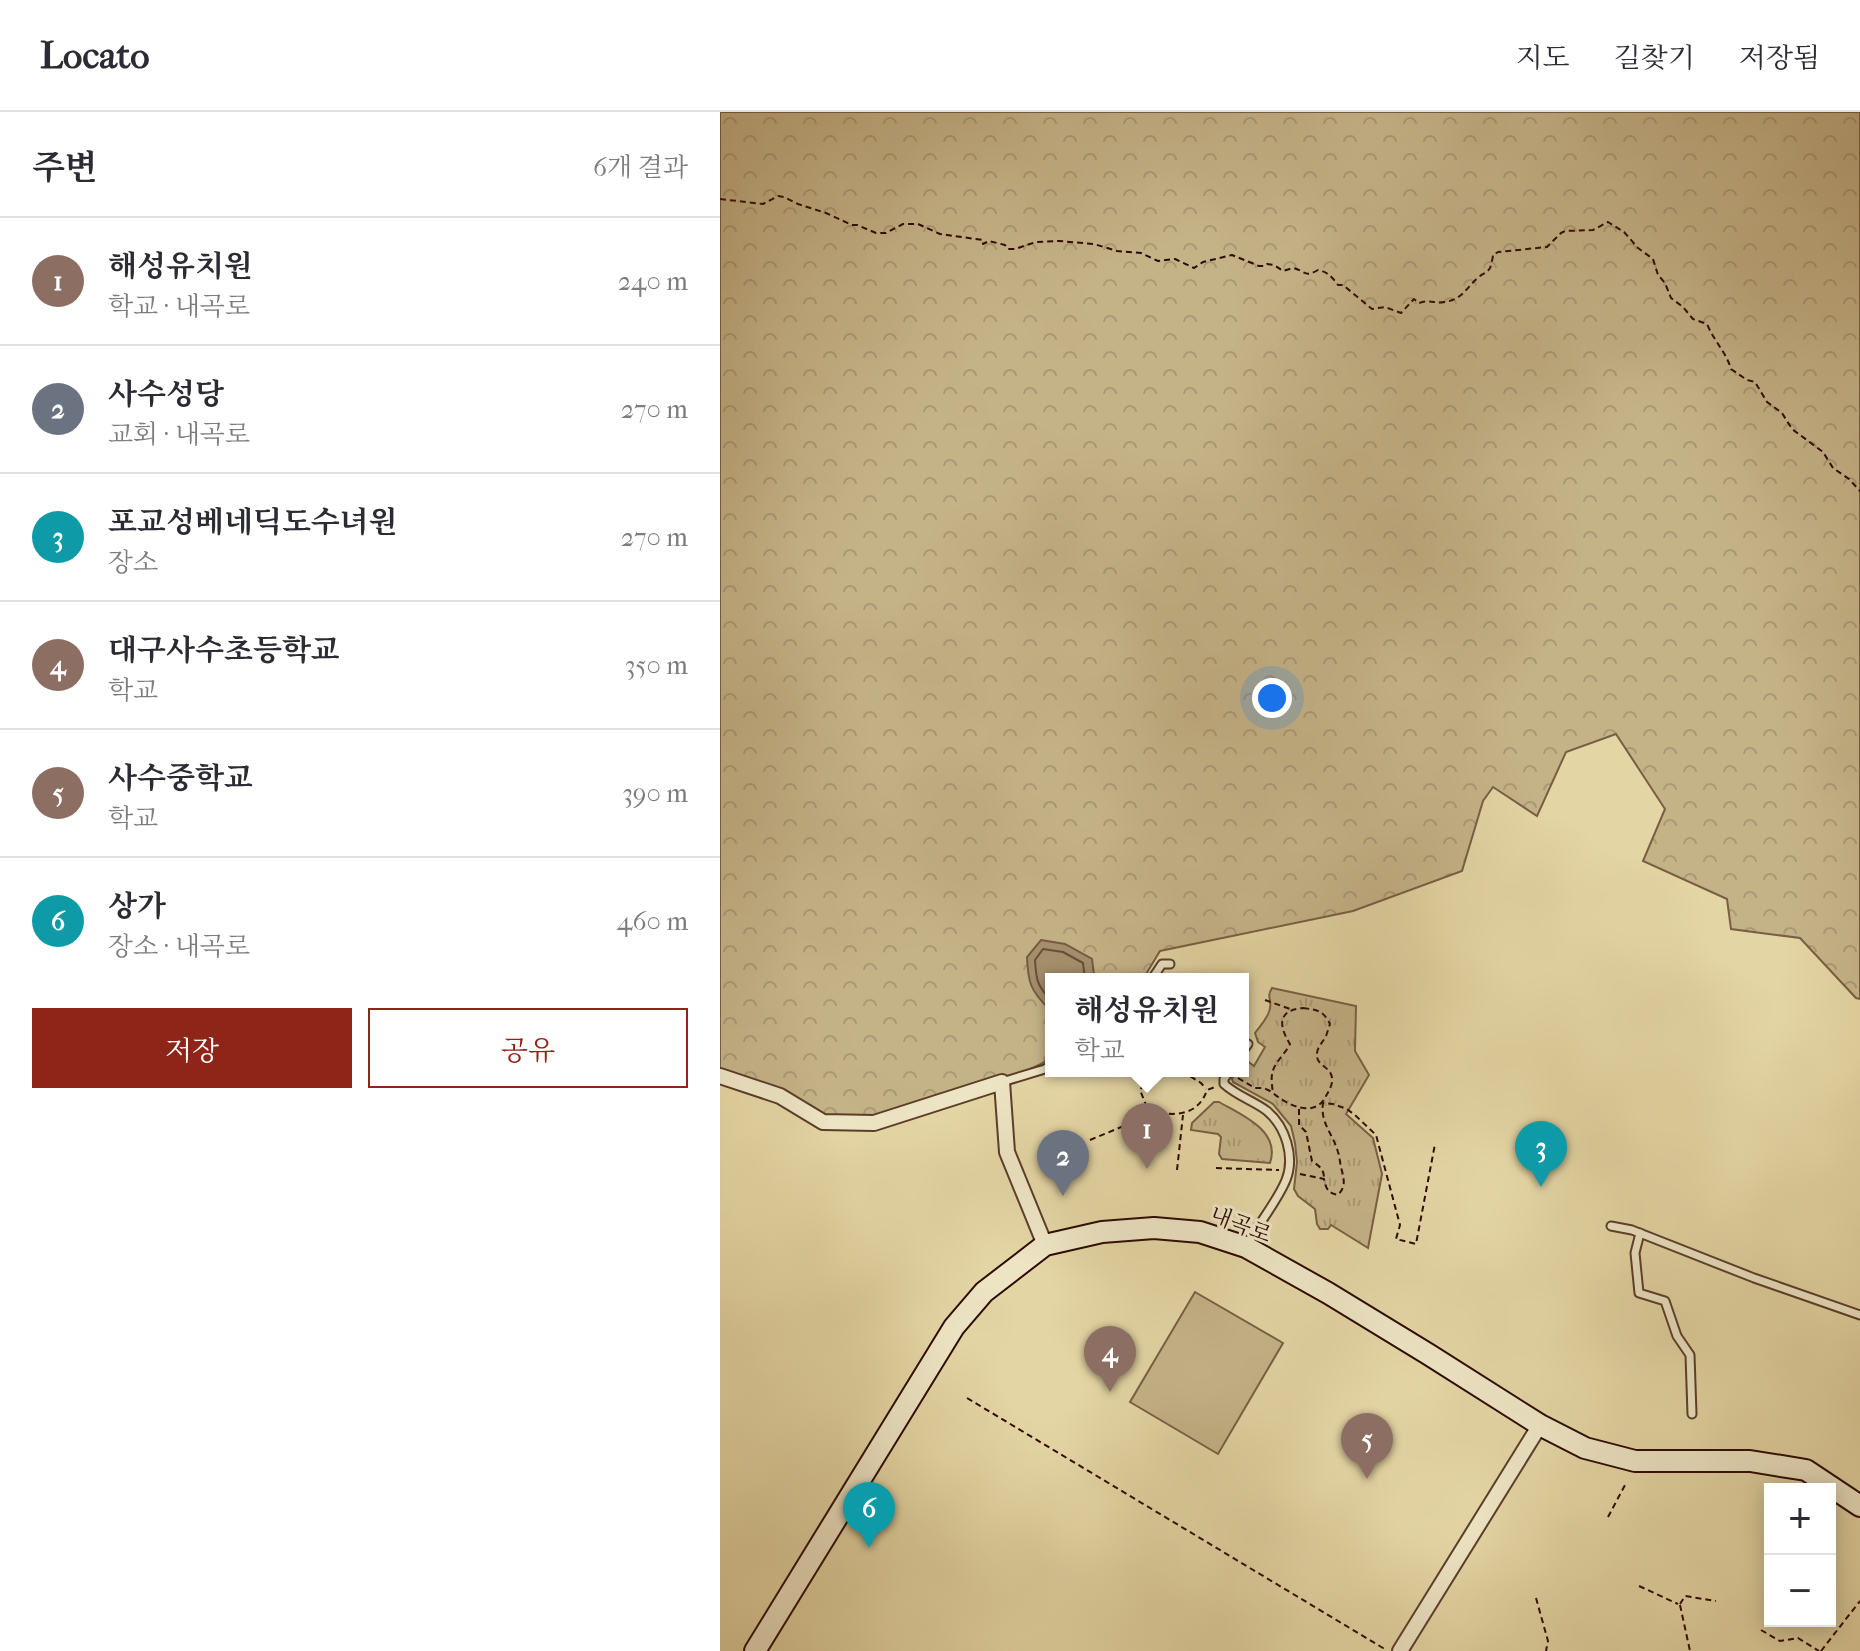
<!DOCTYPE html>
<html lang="ko">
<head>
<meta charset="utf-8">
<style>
  :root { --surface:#fff; --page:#f2f2f3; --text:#2b2b33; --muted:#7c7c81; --line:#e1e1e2; --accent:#8f2418 }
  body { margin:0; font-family:"IM FELL French Canon","Noto Serif KR",serif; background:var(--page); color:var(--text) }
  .controls { position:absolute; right:24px; bottom:24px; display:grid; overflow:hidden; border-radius:0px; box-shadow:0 4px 20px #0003 }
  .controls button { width:72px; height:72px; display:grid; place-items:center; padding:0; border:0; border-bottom:2px solid var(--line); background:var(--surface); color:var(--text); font:40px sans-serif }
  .you { position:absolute; left:552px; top:586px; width:28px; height:28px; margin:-20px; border:6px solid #fff; border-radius:50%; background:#1a73e8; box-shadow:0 0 0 12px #1a73e833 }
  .badge { display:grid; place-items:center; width:52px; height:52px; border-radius:50%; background:var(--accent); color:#fff; font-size:26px; font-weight:700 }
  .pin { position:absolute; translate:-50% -66px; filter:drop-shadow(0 2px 4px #0008) }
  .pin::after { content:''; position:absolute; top:42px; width:28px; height:24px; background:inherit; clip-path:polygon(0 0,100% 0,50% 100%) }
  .popup { position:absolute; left:325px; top:861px; width:204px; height:104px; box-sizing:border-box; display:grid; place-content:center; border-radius:0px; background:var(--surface); filter:drop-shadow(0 2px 6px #0005); font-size:26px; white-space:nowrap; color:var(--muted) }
  .popup b { font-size:30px; color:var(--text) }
  .popup::after { content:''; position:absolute; left:50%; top:100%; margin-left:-16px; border:16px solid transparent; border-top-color:var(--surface) }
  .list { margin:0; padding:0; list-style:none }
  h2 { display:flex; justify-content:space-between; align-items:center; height:104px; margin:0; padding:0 32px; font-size:34px }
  h2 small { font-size:26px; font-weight:400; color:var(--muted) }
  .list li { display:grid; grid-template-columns:52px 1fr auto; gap:24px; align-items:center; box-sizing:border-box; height:128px; padding:0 32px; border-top:2px solid var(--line) }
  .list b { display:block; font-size:30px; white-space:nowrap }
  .list p { margin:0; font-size:26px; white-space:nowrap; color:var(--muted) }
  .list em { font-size:26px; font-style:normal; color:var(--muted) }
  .actions { display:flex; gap:16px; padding:24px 32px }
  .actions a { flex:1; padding:18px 0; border:2px solid var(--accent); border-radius:0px; text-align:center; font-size:28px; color:var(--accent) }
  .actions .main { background:var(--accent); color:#fff }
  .map { position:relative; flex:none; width:1140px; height:1539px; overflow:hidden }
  header { display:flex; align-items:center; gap:48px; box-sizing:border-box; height:112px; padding:0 40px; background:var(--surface); border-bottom:2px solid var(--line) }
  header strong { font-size:38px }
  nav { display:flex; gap:44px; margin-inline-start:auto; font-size:28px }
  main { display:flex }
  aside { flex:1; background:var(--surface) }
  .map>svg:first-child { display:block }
  .grass { fill:url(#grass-tufts); stroke:#785f44; stroke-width:2 }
  .forest { fill:url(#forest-crowns); stroke:#785f44; stroke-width:2 }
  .green { fill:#c5b388; stroke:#785f44; stroke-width:2 }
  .water { fill:#a5906d; stroke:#755b42; stroke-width:2 }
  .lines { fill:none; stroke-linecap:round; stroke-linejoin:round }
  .shore { stroke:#684e37; stroke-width:2 }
  .lane-casing { stroke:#5a3e2a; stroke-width:11 }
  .street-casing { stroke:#5a3e2a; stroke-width:18 }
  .secondary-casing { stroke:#2c0b01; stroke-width:24 }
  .path { stroke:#2c0b01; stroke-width:2; stroke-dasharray:6 4; stroke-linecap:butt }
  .lane { stroke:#ede4c4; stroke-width:7 }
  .street { stroke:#ede4c4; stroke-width:14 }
  .secondary { stroke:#ede4c4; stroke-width:20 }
  .labels { text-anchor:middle; stroke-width:6; stroke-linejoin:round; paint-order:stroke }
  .street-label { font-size:22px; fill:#2c0b01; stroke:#ede4c4 }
</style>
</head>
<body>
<header>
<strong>Locato</strong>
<nav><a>지도</a><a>길찾기</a><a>저장됨</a></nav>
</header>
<main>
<aside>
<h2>주변<small>6개 결과</small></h2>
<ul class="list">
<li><span class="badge" style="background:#8d6e63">1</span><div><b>해성유치원</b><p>학교 · 내곡로</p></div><em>240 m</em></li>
<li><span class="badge" style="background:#6b7280">2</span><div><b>사수성당</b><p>교회 · 내곡로</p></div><em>270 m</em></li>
<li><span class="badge" style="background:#0f9aa8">3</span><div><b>포교성베네딕도수녀원</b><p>장소</p></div><em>270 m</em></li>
<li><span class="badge" style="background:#8d6e63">4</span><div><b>대구사수초등학교</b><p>학교</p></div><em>350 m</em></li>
<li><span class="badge" style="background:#8d6e63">5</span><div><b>사수중학교</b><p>학교</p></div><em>390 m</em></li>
<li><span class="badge" style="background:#0f9aa8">6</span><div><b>상가</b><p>장소 · 내곡로</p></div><em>460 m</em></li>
</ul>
<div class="actions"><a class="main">저장</a><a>공유</a></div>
</aside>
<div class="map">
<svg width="1140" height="1539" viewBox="0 0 1140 1539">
  <defs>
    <pattern id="grass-tufts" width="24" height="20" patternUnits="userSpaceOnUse" patternTransform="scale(2)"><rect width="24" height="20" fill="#c5b388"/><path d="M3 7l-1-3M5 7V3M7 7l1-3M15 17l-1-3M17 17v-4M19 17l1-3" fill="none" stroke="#a99974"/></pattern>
    <pattern id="forest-crowns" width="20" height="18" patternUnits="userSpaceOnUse" patternTransform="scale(2)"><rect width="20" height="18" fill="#c5b388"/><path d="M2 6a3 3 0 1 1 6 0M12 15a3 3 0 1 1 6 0" fill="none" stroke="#a99974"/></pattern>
  </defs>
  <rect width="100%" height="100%" fill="#e4d5a4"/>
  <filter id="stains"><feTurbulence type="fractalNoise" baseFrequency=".0025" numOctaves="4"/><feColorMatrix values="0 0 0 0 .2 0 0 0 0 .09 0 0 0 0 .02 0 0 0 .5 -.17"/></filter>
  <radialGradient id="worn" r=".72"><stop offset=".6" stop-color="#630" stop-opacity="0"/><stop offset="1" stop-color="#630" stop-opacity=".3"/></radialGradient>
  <!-- grass -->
  <g class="grass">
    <path d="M 552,876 L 636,894 L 635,939 L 649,963 L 626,1002 L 653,1026 L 662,1062 L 648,1136 L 611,1113 L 608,1117 L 600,1117 L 597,1112 L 595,1097 L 578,1084 L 574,1077 L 577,1050 L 575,1031 L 571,1014 L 553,992 L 513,970 L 512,967 L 516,959 L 523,959 L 523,949 L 526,948 L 534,954 L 545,935 L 538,930 L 535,921 C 540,914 549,905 550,896 C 552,886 546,886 552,876 Z"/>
    <path d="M 494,990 L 499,990 C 522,1003 561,1019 550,1051 L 502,1047 L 499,1042 L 501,1025 L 498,1022 L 471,1018 L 472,1011 Z"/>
  </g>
  <!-- forest -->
  <polygon class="forest" points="0,0 1140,0 1140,887 1136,886 1080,826 1011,817 1007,787 923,749 945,697 896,622 846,640 817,704 773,675 763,689 742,759 633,799 440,839 423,867 331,867 331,945 321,952 282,970 154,1011 103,1010 0,964"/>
  <!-- green -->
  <polygon class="green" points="475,1180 563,1231 498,1342 410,1290"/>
  <!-- water -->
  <path class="water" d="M 321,828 L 345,832 L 372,847 L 374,863 L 370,867 L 331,867 L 331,896 L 329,897 C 310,878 308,870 307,845 Z"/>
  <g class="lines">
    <!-- shore -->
    <path class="shore" d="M 331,888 C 317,874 316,867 315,848 L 323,837 L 343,840 L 363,851 L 365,867"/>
    <defs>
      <g id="lane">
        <polyline points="432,867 442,852 450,852"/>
        <polyline points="523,939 528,932"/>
        <path d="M 510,959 L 504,967 L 504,972 C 517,984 534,989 547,999 C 566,1015 575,1045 566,1068 C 557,1090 538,1112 527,1133"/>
        <polyline points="282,970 325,957 331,953"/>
        <polyline points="891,1114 912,1118 1034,1166 1140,1203"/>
        <polyline points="920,1121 915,1141 919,1181 945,1189 957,1224 970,1243 972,1302"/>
      </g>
      <g id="street">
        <polyline points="0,964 60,984 103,1010 154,1011 282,970 287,1040 325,1133"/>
        <polyline points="680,1539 820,1313"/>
      </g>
      <polyline id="secondary" points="35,1539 234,1215 264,1180 325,1133 382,1120 434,1116 480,1120 526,1135 608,1181 708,1242 820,1313 865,1336 915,1349 1030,1349 1086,1358 1140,1394"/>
    </defs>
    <!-- lane casing -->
    <use href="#lane" class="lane-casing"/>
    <!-- street casing -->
    <use href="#street" class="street-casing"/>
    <!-- secondary casing -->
    <use href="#secondary" class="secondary-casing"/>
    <!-- path -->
    <g class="path">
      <path d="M 0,87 L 43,92 L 58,84 L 64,85 L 78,92 L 106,101 L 132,113 L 137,113 L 156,121 L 166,121 L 183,112 L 198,112 L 220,122 L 263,128 L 263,132 L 269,129 L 285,133 L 288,137 L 295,137 L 316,130 L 339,129 L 374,132 L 397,139 L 421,141 L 438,149 L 455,147 L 474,156 L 483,150 L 512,143 L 539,154 L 544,154 L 547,152 L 554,153 L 563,159 L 573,156 C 586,159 584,166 598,158 C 608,160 612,165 618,173 L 623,173 L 652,197 L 665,195 L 681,201 L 694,187 L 699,191 C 712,187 714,192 724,190 C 743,188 747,174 760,164 C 764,161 767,161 770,156 C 771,154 773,145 773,143 L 778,140 L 827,135 L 841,121 L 845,119 L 873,118 L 888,110 L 904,120 L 918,136 L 933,147 L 938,163 L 945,171 L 951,186 L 963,195 L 973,207 L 987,212 C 994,229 1006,240 1011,257 L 1027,268 L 1035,270 L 1047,290 L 1062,301 L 1072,317 L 1103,340 L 1113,356 L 1129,367 L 1140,379"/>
      <polyline points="545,888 570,897"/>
      <path d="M 583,896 C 597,898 603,898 610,912 C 609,914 607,922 606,924 C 603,930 598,934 597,941 C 595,954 611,954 612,966 C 613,972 609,979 606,984 C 595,1007 567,993 553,981 C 549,956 554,955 568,936 L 570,932 C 558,913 558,898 583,896 Z"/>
      <path d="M 439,959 L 426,969 L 420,978 L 428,998 C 452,1005 478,1005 487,978 L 495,975"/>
      <polyline points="462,959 481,971 486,977"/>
      <polyline points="518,966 535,976 544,976 552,980"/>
      <path d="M 579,997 L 579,1013 L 586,1020 L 592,1049 C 599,1054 604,1057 604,1066"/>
      <polyline points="370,1028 423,1006 430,1000"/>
      <polyline points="496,1056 559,1058"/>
      <polyline points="457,1058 463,1003"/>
      <path d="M 580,1062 L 604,1067 C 606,1077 608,1081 618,1083 C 626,1074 624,1069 622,1059 C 620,1053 620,1046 618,1040 C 613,1022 600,1011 603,991 L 613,992 L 627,997 L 636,1004 L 656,1023 L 680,1113 L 676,1127 L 696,1132 L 715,1032"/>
      <polyline points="247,1286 663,1536 661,1539"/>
      <polyline points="888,1405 905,1373"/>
      <polyline points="919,1474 958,1492"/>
      <polyline points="816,1486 828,1529 826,1539"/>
      <polyline points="960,1492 965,1484 996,1489"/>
      <polyline points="960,1493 970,1539"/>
      <polyline points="1041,1518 1060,1529 1078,1526 1099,1539"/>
      <polyline points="1101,1539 1140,1489"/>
    </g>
    <!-- lane -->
    <use href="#lane" class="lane"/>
    <!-- street -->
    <use href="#street" class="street"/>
    <!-- secondary -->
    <use href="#secondary" class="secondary"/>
  </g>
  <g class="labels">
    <!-- street labels -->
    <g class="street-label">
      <text transform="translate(521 1112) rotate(21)" y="8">내곡로</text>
    </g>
  </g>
  <rect width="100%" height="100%" filter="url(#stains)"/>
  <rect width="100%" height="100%" fill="url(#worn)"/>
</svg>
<div class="controls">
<button>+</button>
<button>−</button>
</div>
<div class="you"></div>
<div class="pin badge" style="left:427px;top:1057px;background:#8d6e63">1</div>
<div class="popup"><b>해성유치원</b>학교</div>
<div class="pin badge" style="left:343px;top:1084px;background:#6b7280">2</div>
<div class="pin badge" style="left:821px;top:1075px;background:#0f9aa8">3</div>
<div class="pin badge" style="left:390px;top:1280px;background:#8d6e63">4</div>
<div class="pin badge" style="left:647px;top:1367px;background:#8d6e63">5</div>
<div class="pin badge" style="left:149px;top:1436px;background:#0f9aa8">6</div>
</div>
</main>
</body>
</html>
